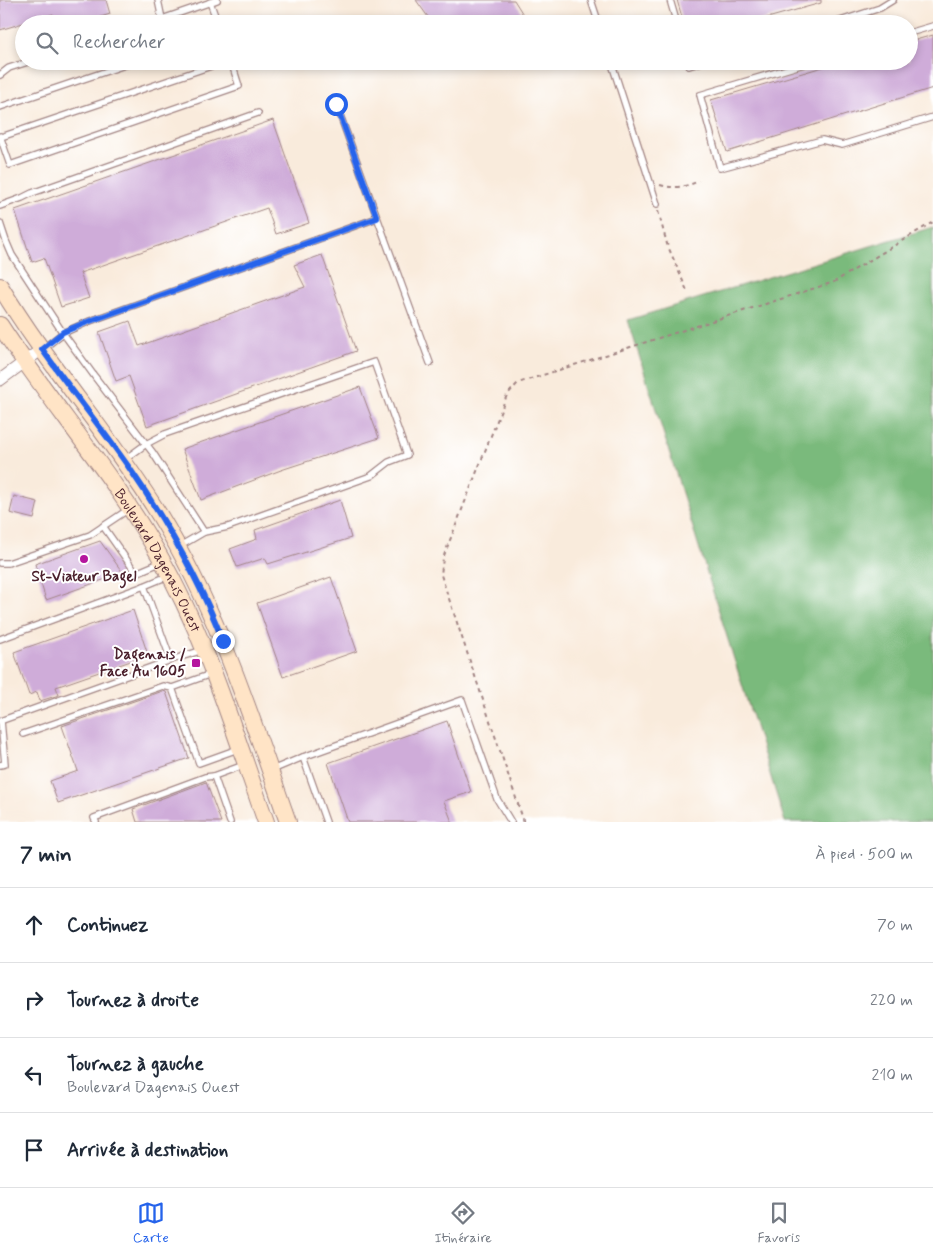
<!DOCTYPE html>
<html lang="fr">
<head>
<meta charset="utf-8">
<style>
  :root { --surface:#fff; --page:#f6f6f7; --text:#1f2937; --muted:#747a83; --line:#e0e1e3; --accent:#2563eb }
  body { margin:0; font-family:Mynerve,sans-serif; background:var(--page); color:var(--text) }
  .stop { position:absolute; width:15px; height:15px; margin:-11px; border:4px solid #2563eb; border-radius:50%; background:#fff }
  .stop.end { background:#2563eb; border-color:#fff; box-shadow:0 1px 5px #0008 }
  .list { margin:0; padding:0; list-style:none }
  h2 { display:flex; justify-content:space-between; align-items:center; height:65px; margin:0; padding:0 20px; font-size:21px }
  h2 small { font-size:16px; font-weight:400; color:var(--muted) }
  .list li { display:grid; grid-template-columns:32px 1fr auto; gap:15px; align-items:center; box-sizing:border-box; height:75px; padding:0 20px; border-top:1px solid var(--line) }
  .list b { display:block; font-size:19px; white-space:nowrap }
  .list p { margin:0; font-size:16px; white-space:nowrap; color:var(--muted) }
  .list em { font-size:16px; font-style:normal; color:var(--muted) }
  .icon { flex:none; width:28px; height:28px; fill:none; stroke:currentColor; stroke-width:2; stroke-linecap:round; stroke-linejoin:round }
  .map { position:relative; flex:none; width:933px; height:822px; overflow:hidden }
  .search { position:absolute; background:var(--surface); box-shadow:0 2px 8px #0003; left:15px; right:15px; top:15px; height:55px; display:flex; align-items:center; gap:12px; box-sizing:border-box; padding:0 18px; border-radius:28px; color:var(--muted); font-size:19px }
  .sheet { height:365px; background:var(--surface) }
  nav { display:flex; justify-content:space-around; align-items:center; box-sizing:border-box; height:70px; border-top:1px solid var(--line); background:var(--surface); font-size:14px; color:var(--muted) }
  nav a { display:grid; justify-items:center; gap:2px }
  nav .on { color:var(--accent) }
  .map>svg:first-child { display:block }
  .forest { fill:#7aba7c; stroke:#626c54 }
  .building { fill:#cfacd9 }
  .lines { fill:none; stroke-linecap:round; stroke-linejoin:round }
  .lane-casing { stroke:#a28584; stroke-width:8 }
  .street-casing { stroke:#a28584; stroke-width:13 }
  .secondary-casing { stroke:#a28584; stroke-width:18 }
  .path { stroke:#a28584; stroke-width:2; stroke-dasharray:4 4; stroke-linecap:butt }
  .lane { stroke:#fff; stroke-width:5.5 }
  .street { stroke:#fff; stroke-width:11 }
  .secondary { stroke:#ffe4c6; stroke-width:16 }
  .route { stroke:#2563eb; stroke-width:6 }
  .poi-dot { fill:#b5179e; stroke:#fff; stroke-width:2 }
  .labels { text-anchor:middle; stroke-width:4; stroke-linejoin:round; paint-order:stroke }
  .street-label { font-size:15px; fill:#4a1f2b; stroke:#fff }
  .poi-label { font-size:15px; font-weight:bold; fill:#4a1f2b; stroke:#fff }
</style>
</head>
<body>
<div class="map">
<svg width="933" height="822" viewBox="0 0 933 822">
  <rect width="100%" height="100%" fill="#fff"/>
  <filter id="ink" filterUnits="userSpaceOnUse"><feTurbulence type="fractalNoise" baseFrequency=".02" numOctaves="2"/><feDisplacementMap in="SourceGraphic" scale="10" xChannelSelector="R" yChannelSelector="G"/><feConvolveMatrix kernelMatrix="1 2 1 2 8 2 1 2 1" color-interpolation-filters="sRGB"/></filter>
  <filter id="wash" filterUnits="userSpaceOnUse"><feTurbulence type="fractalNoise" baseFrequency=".0096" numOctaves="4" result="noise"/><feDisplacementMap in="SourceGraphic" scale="20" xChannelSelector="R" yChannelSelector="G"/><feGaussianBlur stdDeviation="1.12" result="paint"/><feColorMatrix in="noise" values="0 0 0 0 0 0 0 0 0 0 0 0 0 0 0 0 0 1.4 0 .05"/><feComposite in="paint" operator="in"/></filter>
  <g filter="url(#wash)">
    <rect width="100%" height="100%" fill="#f9ebdc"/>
    <!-- forest -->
    <polygon class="forest" points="933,227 933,822 785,822 628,320"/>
    <g id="blocks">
      <!-- building -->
      <g class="building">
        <polygon points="0,0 106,0 110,14 79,24 56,24 53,14 0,30"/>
        <polygon points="416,0 514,0 529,24 433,24"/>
        <polygon points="677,0 821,0 821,3 746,24 684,24"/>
        <polygon points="933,35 933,88 727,152 711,100 843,61 909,61 909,42"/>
        <polygon points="273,120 309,223 276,234 267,208 80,273 89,298 61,307 44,258 32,262 15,210"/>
        <polygon points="322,255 356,351 147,426 129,376 116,381 99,332 130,321 139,346 305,287 294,265"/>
        <polygon points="360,387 379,438 281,470 201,500 182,449"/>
        <polygon points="14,496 38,502 34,519 10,513"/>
        <polygon points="340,500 351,538 268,564 265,558 237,567 230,549 257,539 255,530"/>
        <polygon points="100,541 123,573 46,600 35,564"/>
        <polygon points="331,577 357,651 283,677 257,603"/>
        <polygon points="133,610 148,655 56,687 59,695 40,701 37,692 29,695 14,652"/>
        <polygon points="163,691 166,692 189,758 58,803 50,781 78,771 62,726"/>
        <polygon points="447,721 471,792 444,801 452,822 348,822 328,763"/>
        <polygon points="206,782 221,822 137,822 133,809"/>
      </g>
    </g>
  </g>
  <g filter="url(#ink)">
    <use href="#blocks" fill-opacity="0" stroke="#a28584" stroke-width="1"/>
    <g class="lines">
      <defs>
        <g id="lane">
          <polyline points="158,0 162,19 217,0"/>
          <polyline points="591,0 599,24"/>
          <polyline points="670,0 677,24"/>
          <polyline points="210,2 218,24"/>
          <polyline points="148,24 162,19"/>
          <polyline points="831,24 880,8 893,0"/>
          <polyline points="909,33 933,26"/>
          <polyline points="611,61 657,204"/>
          <polyline points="688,61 689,66 705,61"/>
          <polyline points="814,61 700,95 720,168 822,140 842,145 933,117"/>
          <polyline points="0,75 9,68 31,61"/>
          <polyline points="336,104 430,363"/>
          <polyline points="0,107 137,61"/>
          <polyline points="0,136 10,165 239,86 231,61"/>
          <polyline points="1,137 226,61"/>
          <polyline points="0,206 22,198 32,193 258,113"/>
          <polyline points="0,223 6,241 12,255 63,333 95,377 153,453 204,532 180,546"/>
          <polyline points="44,348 63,333 90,321 377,218"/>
          <polyline points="124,460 146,444 165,434 374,362 407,455 389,462 371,476 228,527 204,532"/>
          <polyline points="103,526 136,573 162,562"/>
          <polyline points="0,563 8,563 90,535 129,509"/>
          <polyline points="168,576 144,586 171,660 203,650"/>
          <polyline points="0,639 144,586"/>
          <polyline points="211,674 172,688 199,763 238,749"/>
          <polyline points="0,721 171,660"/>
          <polyline points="23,734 163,686 172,688"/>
          <polyline points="303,757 462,700 497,799 511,822"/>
          <polyline points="0,765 5,764 1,721"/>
          <polyline points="272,770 303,757 326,822"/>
          <polyline points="96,822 94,818 205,777 214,776"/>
          <polyline points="230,822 214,776 244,765"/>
        </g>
        <polyline id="street" points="0,380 42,349"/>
        <g id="secondary">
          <path d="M 0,286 C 48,366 111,436 160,516 C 218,611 251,717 288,822"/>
          <path id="s1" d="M 0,325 C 51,404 113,474 159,555 C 207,639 234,732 266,822"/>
        </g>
      </defs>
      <!-- lane casing -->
      <use href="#lane" class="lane-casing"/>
      <!-- street casing -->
      <use href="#street" class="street-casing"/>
      <!-- secondary casing -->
      <use href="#secondary" class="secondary-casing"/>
      <!-- path -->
      <g class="path">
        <path d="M 660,185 C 675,189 685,187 699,181"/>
        <polyline points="658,211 667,244 688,293"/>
        <polyline points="524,822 441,575 443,558 507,395 518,383 834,282 933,222"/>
      </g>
      <!-- lane -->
      <use href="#lane" class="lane"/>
      <!-- street -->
      <use href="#street" class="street"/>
      <!-- secondary -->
      <use href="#secondary" class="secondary"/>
    </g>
  </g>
  <g class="lines" filter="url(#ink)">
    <!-- route -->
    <path class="route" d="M 223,641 C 199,579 166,521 128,466 C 100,426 70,389 42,349 L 63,332 L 90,321 L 377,218 L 336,104"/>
  </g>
  <!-- markers -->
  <g class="poi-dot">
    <circle cx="84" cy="559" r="5"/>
    <rect x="191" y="658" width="10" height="10" rx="2.5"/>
  </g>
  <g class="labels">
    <!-- street labels -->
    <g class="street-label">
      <text dy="5" stroke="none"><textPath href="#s1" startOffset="284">Boulevard Dagenais Ouest</textPath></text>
    </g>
    <!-- poi labels -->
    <g class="poi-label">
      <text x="84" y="581">St-Viateur Bagel</text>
      <text x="186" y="659" text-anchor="end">Dagenais /<tspan x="186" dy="17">Face Au 1605</tspan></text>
    </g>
  </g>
</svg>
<div class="stop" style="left:336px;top:104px"></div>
<div class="stop end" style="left:223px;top:641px"></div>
<div class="search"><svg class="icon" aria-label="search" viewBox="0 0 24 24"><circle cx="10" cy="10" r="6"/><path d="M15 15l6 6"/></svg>Rechercher</div>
</div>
<section class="sheet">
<h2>7 min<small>À pied · 500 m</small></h2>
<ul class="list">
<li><svg class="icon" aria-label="ahead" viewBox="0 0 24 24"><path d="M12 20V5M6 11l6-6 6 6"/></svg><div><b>Continuez</b></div><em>70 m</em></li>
<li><svg class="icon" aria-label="right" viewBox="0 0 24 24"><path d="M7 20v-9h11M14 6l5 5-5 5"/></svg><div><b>Tournez à droite</b></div><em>220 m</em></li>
<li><svg class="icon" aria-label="left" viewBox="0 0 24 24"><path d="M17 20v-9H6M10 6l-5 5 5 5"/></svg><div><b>Tournez à gauche</b><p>Boulevard Dagenais Ouest</p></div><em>210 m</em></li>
<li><svg class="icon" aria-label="arrive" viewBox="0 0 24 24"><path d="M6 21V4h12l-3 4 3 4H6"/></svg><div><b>Arrivée à destination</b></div></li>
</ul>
</section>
<nav>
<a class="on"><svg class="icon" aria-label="map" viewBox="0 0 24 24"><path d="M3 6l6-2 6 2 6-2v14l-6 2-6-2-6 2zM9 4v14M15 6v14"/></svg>Carte</a>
<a><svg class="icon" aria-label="directions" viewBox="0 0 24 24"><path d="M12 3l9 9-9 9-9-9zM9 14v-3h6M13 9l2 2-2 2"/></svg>Itinéraire</a>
<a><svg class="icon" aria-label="saved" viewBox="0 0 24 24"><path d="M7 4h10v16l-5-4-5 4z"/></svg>Favoris</a>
</nav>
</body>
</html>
